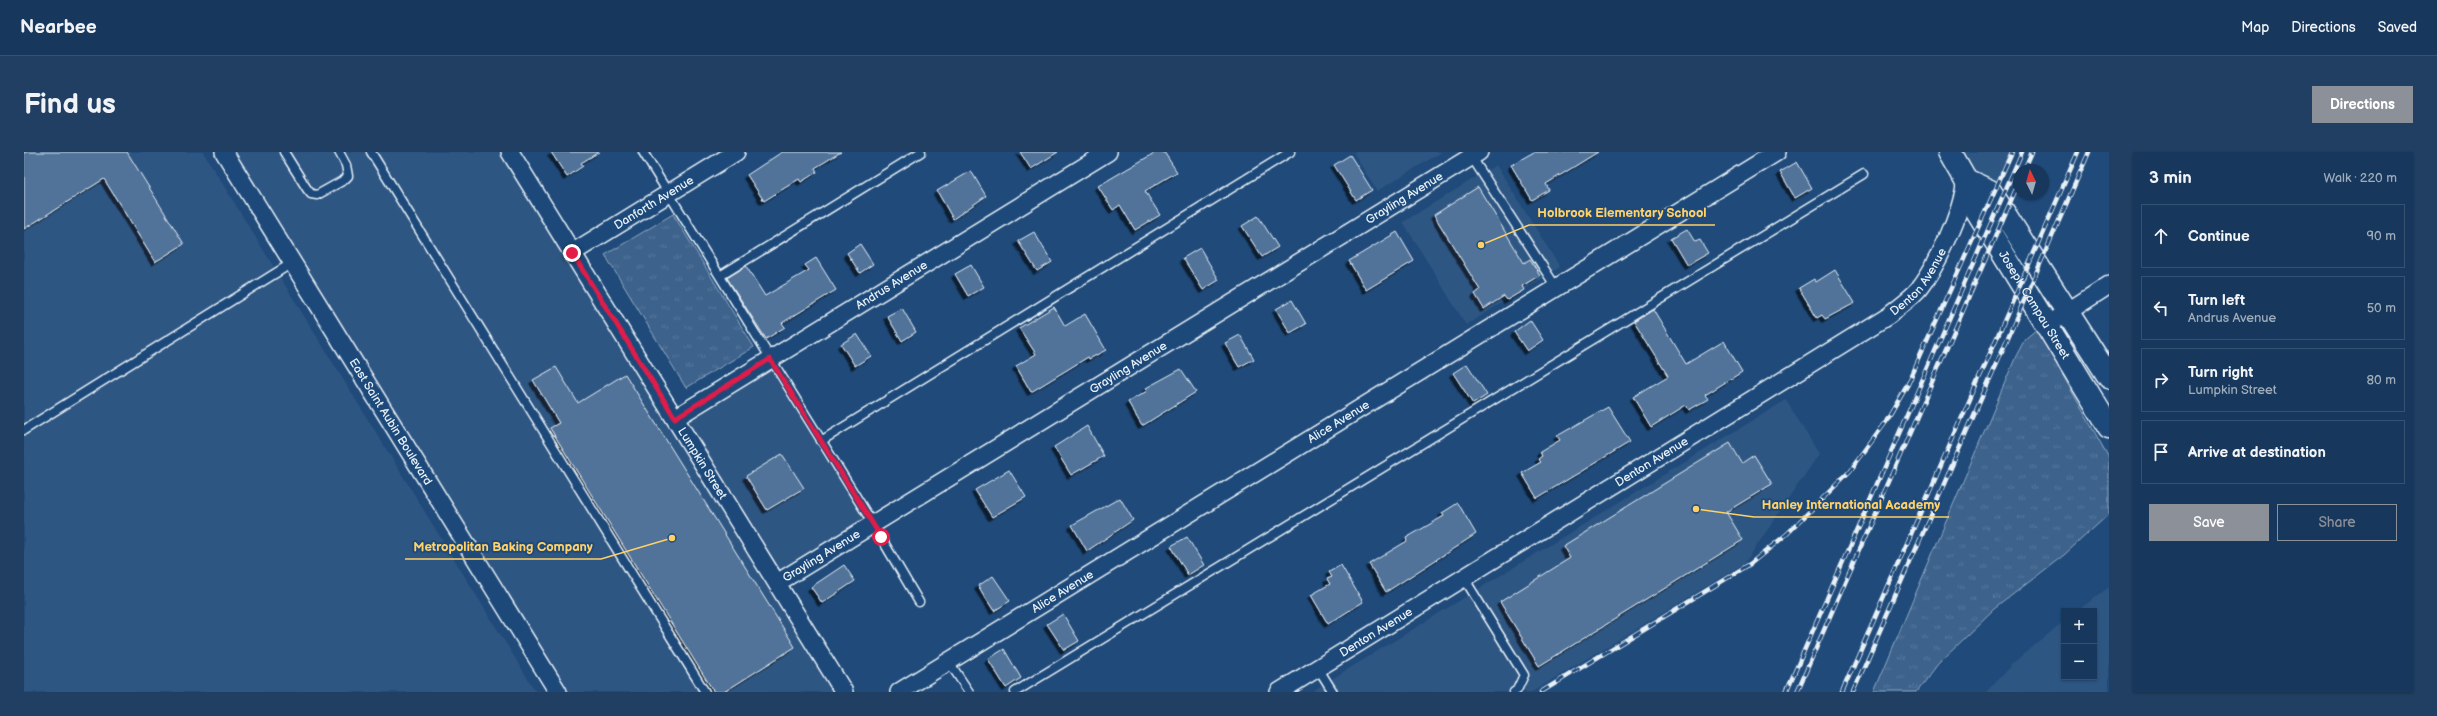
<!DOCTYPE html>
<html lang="en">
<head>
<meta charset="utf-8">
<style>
  :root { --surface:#17385c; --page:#203f62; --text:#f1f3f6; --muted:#9eacbb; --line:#365272; --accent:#8c9099 }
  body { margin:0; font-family:"Balsamiq Sans",sans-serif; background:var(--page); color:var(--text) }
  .controls { position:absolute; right:12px; bottom:12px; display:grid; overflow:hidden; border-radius:0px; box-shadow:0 1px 3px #0004 }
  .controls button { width:36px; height:36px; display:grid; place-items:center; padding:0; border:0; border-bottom:1px solid var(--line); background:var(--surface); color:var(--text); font:20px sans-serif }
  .compass { position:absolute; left:1989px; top:12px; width:36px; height:36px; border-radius:50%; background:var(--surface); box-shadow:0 1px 3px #0004; rotate:355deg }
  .stop { position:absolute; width:12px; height:12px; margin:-9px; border:3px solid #e11d48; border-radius:50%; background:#fff }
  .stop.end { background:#e11d48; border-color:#fff; box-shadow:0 1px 4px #0008 }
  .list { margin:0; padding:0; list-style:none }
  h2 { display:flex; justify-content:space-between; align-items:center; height:52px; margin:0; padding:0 16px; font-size:17px }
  h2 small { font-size:13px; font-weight:400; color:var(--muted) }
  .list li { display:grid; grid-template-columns:26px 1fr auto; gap:12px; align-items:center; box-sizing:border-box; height:64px; margin:0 8px 8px; padding:0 8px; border:1px solid var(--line); border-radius:0px }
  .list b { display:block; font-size:15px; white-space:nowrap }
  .list p { margin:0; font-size:13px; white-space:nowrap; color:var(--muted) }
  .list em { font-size:13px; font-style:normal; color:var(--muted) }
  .actions { display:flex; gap:8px; padding:12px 16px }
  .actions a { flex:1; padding:9px 0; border:1px solid var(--accent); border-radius:0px; text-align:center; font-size:14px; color:var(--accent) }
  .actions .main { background:var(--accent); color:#fff }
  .icon { flex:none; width:22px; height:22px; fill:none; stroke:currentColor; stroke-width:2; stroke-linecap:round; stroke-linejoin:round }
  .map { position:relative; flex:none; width:2085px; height:540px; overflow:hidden; border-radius:0px }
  header { display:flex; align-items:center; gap:24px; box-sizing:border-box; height:56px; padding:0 20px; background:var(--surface); border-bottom:1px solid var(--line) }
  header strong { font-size:19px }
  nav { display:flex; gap:22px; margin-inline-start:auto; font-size:14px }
  .intro { display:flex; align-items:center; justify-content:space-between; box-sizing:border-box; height:96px; padding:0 24px }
  h1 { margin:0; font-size:28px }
  .button { padding:10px 18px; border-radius:0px; background:var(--accent); color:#fff; font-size:14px; font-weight:700 }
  main { display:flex; gap:24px; padding:0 24px }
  aside { flex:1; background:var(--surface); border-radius:0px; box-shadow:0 1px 3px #0004 }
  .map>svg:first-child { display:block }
  .built { fill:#2e5683 }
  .grass { fill:url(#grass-tufts); stroke:#92aac2 }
  .building { fill:#517399; stroke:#e8f1f8; filter:url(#shadow) }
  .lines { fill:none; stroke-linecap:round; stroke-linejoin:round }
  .lane-casing { stroke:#e8f1f8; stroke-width:11 }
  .street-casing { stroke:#e8f1f8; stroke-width:20 }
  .secondary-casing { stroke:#e8f1f8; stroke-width:25 }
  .lane { stroke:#1f4a7a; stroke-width:8 }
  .street { stroke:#1f4a7a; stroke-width:17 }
  .secondary { stroke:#1f4a7a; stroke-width:22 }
  .rail-casing { stroke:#e8f1f8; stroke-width:4.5 }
  .rail { stroke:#1f4a7a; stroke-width:3; stroke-dasharray:9; stroke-linecap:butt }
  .route { stroke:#e11d48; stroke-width:5 }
  .labels { text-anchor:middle; stroke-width:4; stroke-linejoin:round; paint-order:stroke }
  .street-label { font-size:12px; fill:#e8f1f8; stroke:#1f4a7a }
  .leader { fill:none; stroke:#ffd166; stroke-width:1.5 }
  .callout-dot { fill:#ffd166; stroke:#1f4a7a; stroke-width:1.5 }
  .callout-label { font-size:13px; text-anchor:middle; font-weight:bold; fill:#ffd166; stroke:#1f4a7a; stroke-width:4; stroke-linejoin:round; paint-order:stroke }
</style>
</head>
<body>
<header>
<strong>Nearbee</strong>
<nav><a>Map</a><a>Directions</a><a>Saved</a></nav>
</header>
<div class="intro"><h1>Find us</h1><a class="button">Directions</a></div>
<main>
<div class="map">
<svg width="2085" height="540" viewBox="0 0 2085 540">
  <defs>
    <pattern id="grass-tufts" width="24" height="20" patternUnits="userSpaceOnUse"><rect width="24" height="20" fill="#3c628c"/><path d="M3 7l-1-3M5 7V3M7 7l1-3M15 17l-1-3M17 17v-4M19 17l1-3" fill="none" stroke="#58799d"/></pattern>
    <filter id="shadow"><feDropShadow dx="-3.5" dy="3.5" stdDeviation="0" flood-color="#0009"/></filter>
  </defs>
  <rect width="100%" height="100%" fill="#1f4a7a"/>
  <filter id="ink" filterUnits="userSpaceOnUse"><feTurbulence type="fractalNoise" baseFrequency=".025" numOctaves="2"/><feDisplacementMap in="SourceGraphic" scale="8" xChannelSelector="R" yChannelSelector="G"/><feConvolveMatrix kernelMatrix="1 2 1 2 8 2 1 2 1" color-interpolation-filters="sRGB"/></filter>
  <g filter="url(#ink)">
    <!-- built -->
    <g class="built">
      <polygon points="0,0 179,0 512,540 0,540"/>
      <polygon points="200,0 486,0 650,266 746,207 849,372 753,431 820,540 534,540"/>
      <polygon points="1329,0 1418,0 1353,39"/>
      <polygon points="1926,0 1988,0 1960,62"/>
      <polygon points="1472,13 1536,115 1442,173 1379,70"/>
      <polygon points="1762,248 1795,302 1721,411 1508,540 1292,540 1290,538"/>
      <polygon points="2085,435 2085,540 1962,540 1989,511 2040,469 2040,525 2070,525 2070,459 2053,459"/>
    </g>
    <!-- grass -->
    <g class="grass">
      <polygon points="649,62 730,195 662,236 581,103"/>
      <polygon points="2013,177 2085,306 2085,362 2040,403 1970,457 1914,511 1892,540 1850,540 1992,204 2001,187"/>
    </g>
    <!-- building -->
    <g class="building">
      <polygon points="0,0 103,0 160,92 131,110 80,27 0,77"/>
      <polygon points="527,0 575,0 557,11 559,14 543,25"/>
      <polygon points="758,0 817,0 791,16 793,20 777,30 775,27 740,49 723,23"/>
      <polygon points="996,0 1034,0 1007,17"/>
      <polygon points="1132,0 1140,0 1153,20 1121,39 1136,63 1111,78 1096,53 1089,58 1074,34"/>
      <polygon points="1510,0 1574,0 1522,32 1525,38 1508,48 1487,13"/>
      <polygon points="1326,3 1348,38 1332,48 1310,13"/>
      <polygon points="1773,10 1788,36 1771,46 1756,20"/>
      <polygon points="947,19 962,44 929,67 913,39"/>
      <polygon points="1454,35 1500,111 1506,107 1516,123 1498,134 1500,138 1483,148 1480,144 1460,157 1451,142 1456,138 1410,63"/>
      <polygon points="1234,64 1254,95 1238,105 1218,74"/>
      <polygon points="1663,77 1671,90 1676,88 1684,101 1663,113 1647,86"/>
      <polygon points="1010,80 1028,110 1013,119 994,89"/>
      <polygon points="1373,80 1390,109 1342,138 1325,109"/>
      <polygon points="836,92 849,112 836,121 823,101"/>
      <polygon points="1176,96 1195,128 1179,138 1159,106"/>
      <polygon points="792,106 812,138 758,171 761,175 742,187 703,126 722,114 741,144 785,118 781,113"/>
      <polygon points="947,113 960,135 944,144 931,122"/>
      <polygon points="1811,118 1831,151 1801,167 1798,163 1793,166 1775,136 1790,127 1792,130"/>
      <polygon points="1268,148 1282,172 1266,181 1252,157"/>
      <polygon points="1030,155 1041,174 1061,162 1082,198 1065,207 1064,205 1007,240 992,214 1012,202 995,176"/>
      <polygon points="878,156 892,180 878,189 863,164"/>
      <polygon points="1629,157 1662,212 1700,189 1718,220 1681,243 1684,247 1665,258 1662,253 1627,275 1609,245 1644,224 1610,169"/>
      <polygon points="1506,168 1519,188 1503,199 1490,180"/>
      <polygon points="833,182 847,204 831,214 817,192"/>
      <polygon points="1216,183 1230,207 1215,215 1201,191"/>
      <polygon points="1443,212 1463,243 1449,252 1429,221"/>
      <polygon points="532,215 554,251 601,222 771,495 700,540 690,540 526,276 535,271 509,228"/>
      <polygon points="1157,217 1172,240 1118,274 1104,250 1123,239 1122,236"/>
      <polygon points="1584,255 1606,290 1513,346 1498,321 1517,310 1514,307 1518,304 1516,300 1536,288 1533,284"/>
      <polygon points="1063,274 1080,304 1047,323 1030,295"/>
      <polygon points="1706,291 1718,311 1730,303 1748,332 1702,360 1719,388 1515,514 1476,450 1546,406 1539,394"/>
      <polygon points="758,302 780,336 743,358 722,324"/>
      <polygon points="985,318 1002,345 968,365 951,338"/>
      <polygon points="1096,346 1109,368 1063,399 1048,373"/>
      <polygon points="1434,351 1452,382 1362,440 1345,412 1383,389 1382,386 1420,364 1418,361"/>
      <polygon points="1163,385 1180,413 1164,423 1147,394"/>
      <polygon points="820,413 831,429 798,451 787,435"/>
      <polygon points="1317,413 1339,450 1304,472 1287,443 1306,432 1303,427 1308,425 1305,420"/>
      <polygon points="969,424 986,449 970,459 954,434"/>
      <polygon points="1039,462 1055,489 1040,498 1023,472"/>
      <polygon points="980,497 997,526 982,536 964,507"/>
    </g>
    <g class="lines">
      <defs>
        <g id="lane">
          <polyline points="260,0 283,37 287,42 293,43 320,28 324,24 322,13 315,0"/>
          <polyline points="347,0 681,540"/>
          <polyline points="619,0 849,372 895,450"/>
          <polyline points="1447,4 1532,135"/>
          <polyline points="696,124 897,0"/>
          <polyline points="0,278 268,111"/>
          <polyline points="797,289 1266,0"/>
          <polyline points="1440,426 1500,523 1493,538 1490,540"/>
          <polyline points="925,510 945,540"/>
          <polyline points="1294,516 1309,540"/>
          <polyline points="991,540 1840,22"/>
        </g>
        <g id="street">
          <path id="s1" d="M 200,0 L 534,540"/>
          <path id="s2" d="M 486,0 L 820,540"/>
          <path id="s3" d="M 548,101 L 712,0"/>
          <polyline points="2023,173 2085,133"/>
          <path id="s4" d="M 651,266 L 1084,0"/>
          <path id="s5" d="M 753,431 L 1455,0"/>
          <path id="s6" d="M 875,540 L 1753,0"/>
          <path id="s7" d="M 1255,540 L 1865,163 C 1874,155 1887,147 1895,137 C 1915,111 1937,61 1942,29"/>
        </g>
        <g id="secondary">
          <polyline points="1926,0 1942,28"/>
          <path id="s8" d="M 2085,225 L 1966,39 L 1942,28 L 1953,59 L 2085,275"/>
        </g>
      </defs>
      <!-- lane casing -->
      <use href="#lane" class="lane-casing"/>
      <!-- street casing -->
      <use href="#street" class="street-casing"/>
      <!-- secondary casing -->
      <use href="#secondary" class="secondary-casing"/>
      <!-- lane -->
      <use href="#lane" class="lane"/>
      <!-- street -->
      <use href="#street" class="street"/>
      <!-- secondary -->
      <use href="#secondary" class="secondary"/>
      <defs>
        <g id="rail">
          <polyline points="2000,18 2008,0"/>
          <polyline points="1517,540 1726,412 1763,382 1826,319 1862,270 1884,232 1988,0"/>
          <polyline points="1762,540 1998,0"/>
          <polyline points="1773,540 1995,30"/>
          <polyline points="1818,540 2054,0"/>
          <polyline points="1829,540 2065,0"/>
        </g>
      </defs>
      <!-- rail casing -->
      <use href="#rail" class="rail-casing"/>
      <!-- rail -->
      <use href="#rail" class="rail"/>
    </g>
  </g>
  <g class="lines" filter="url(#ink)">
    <!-- route -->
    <polyline class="route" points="548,101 651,266 746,207 857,385"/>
  </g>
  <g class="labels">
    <!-- street labels -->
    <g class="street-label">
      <text dy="4" stroke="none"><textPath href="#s5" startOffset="736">Grayling Avenue</textPath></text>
      <text dy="4" stroke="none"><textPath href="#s3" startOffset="96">Danforth Avenue</textPath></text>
      <text dy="4" stroke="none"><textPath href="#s7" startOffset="762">Denton Avenue</textPath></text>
      <text dy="4" stroke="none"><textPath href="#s4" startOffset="254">Andrus Avenue</textPath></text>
      <text dy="4" stroke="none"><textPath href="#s8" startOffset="390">Joseph Campau Street</textPath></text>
      <text dy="4" stroke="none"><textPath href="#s5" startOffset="412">Grayling Avenue</textPath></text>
      <text dy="4" stroke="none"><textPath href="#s1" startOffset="317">East Saint Aubin Boulevard</textPath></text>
      <text dy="4" stroke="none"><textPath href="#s6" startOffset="516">Alice Avenue</textPath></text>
      <text dy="4" stroke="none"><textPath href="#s7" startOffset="438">Denton Avenue</textPath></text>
      <text dy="4" stroke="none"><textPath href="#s2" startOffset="366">Lumpkin Street</textPath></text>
      <text dy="4" stroke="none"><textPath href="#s5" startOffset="52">Grayling Avenue</textPath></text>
      <text dy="4" stroke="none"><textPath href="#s6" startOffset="192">Alice Avenue</textPath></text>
      <text dy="4" stroke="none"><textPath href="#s7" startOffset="114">Denton Avenue</textPath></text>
    </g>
  </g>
  <!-- callouts -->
  <path class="leader" d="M1457 93L1505 73H1691M1672 357L1730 365H1925M648 386L577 407H381"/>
  <g class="callout-dot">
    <circle cx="1457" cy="93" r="4"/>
    <circle cx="1672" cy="357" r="4"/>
    <circle cx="648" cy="386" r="4"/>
  </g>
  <g class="callout-label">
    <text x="1598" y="65">Holbrook Elementary School</text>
    <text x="1827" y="357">Hanley International Academy</text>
    <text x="479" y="399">Metropolitan Baking Company</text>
  </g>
</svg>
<div class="controls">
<button>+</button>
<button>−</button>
</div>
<svg class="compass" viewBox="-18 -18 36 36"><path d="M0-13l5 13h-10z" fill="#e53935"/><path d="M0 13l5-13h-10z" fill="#9eacbb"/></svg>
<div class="stop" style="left:857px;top:385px"></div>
<div class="stop end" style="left:548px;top:101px"></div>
</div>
<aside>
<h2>3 min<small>Walk · 220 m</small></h2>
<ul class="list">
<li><svg class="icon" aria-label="ahead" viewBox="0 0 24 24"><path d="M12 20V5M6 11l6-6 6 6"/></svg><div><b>Continue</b></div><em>90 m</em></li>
<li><svg class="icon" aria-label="left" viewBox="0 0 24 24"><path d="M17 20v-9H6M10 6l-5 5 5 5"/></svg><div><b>Turn left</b><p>Andrus Avenue</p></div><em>50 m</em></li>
<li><svg class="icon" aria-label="right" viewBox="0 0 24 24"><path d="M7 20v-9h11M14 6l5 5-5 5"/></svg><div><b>Turn right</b><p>Lumpkin Street</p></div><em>80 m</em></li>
<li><svg class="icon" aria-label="arrive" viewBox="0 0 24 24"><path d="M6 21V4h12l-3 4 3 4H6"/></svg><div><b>Arrive at destination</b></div></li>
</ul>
<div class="actions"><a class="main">Save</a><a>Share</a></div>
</aside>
</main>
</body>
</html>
